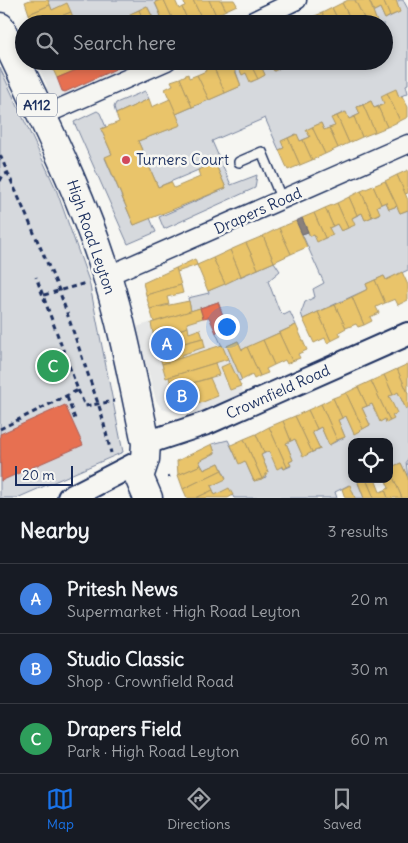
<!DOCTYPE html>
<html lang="en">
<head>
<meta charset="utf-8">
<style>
  :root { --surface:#171b24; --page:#20242c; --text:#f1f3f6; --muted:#9ea1a6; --line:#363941; --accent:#1a73e8 }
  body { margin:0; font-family:Delius,sans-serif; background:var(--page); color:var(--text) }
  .controls { position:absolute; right:15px; bottom:15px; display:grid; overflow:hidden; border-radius:10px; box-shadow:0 2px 8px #0003 }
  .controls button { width:45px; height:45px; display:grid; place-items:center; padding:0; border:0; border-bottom:1px solid var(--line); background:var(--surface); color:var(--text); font:25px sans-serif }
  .scale { position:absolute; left:15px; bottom:12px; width:58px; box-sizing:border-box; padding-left:5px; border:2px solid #1b2f5e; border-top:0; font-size:14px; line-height:18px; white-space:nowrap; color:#1b2f5e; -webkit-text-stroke:4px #f6f6f2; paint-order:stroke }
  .you { position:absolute; left:226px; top:326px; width:18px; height:18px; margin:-12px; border:4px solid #fff; border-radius:50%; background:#1a73e8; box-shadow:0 0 0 8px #1a73e833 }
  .badge { display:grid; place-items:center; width:32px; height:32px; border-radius:50%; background:var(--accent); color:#fff; font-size:16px; font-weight:700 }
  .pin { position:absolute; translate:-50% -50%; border:2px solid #fff; box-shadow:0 1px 5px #0006 }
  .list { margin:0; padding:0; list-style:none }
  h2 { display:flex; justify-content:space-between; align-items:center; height:65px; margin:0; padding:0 20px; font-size:21px }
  h2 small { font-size:16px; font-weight:400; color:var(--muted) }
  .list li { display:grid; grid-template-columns:32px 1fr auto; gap:15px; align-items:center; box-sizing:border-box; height:70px; padding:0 20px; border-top:1px solid var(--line) }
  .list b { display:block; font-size:19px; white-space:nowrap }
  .list p { margin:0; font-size:16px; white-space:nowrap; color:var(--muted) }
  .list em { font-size:16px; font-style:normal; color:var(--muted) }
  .icon { flex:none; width:28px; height:28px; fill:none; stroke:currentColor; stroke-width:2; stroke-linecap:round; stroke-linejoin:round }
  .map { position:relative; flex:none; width:408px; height:498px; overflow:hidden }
  .search { position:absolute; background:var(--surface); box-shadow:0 2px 8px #0003; left:15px; right:15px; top:15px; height:55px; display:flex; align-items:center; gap:12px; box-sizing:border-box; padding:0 18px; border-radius:28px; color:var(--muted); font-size:19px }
  .sheet { height:275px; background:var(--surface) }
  nav { display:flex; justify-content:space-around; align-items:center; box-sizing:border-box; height:70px; border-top:1px solid var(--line); background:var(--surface); font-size:14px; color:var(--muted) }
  nav a { display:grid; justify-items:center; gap:2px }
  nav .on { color:var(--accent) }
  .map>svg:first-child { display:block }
  .built { fill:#e6e7e7 }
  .green { fill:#d6d9dd; stroke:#78849e }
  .homes { fill:#e9c46a; stroke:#ab9766 }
  .shops { fill:#e76f51; stroke:#aa5c55 }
  .industry { fill:#8a817c; stroke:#696873 }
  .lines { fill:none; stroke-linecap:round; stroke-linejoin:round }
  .service-casing { stroke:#1b2f5e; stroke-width:12 }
  .minor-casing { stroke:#1b2f5e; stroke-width:21 }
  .tertiary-casing { stroke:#1b2f5e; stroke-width:26 }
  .primary-casing { stroke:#1b2f5e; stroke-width:31 }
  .path { stroke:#1b2f5e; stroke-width:3; stroke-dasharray:5 4; stroke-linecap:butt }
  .service { stroke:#f6f6f2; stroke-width:9 }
  .minor { stroke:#f6f6f2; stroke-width:18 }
  .tertiary { stroke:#f6f6f2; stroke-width:22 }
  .primary { stroke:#f6f6f2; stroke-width:28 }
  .poi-dot { fill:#d1495b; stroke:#f6f6f2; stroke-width:2 }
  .labels { text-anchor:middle; stroke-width:5; stroke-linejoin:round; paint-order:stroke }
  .shield { fill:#f6f6f2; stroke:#5d6b8a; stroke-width:1 }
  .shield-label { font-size:14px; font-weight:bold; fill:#1b2f5e }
  .poi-label { font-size:15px; fill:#1b2f5e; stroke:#f6f6f2; text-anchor:start }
  .street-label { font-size:15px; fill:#1b2f5e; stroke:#f6f6f2 }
</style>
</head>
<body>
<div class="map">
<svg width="408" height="498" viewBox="0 0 408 498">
  <rect width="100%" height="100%" fill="#f6f6f2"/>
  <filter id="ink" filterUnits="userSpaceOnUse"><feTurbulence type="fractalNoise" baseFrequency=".02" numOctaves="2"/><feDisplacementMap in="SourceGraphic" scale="10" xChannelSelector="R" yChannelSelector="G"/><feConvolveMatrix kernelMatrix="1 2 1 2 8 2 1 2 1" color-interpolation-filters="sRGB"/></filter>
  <g filter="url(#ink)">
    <!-- built -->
    <g class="built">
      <polygon points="59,61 120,67 122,72 55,101 45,91 47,86 39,69"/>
      <polygon points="218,302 225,321 216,333 246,398 206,412 180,414 162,409 156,400 136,327"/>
    </g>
    <!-- green -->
    <g class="green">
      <polygon points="48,0 161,0 155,3 161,16 154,20 147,6 131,14 135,24 125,24 122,17 108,24 66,24 74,20 67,4 52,10"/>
      <polygon points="400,0 403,0 408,9 408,84 406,85 408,93 399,97 396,90 384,104 374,108 371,101 357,107 360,114 349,119 345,112 332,118 335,126 324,130 321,123 307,130 310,137 300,141 296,134 282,141 284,148 279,150 265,118 212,141 231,185 257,175 255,188 164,229 159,217 226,188 215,163 158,187 138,141 180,125 176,114 241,86 232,61 236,61 242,74 246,73 251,82 265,75 261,66 269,62 274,71 289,64 289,61 384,61 384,24 373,24 377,22 372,12 380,8 385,19 399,12 395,2"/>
      <polygon points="0,68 56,189 89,281 123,452 17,498 0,498"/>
      <polygon points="145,91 149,99 116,114 114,107 116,103"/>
      <polygon points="97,111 100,113 106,127 101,129 112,154 105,158 134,225 150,218 156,232 128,244 74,122"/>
      <polygon points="386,202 389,209 397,206 400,213 408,210 408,270 386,280 384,276 366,284 368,289 303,319 301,313 305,302 315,297 313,289 324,283 302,234 308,232 310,236 314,235 318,241 332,235 329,228 337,224 341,231 348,228 352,218 362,213 365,220 379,214 377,206"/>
      <polygon points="274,262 280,271 268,281 279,310 284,315 290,312 296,325 242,350 238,341 227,346 242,380 238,381 216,333 225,321 218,302 191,311 188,298 209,293 208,291"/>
      <polygon points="398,392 406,409 408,408 408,460 406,461 408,478 401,463 389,468 389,442 352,442 352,479 365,479 358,483 364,498 355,498 349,485 335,492 337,498 234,498 229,489 215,495 211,486 226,478 219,463 204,470 199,461 215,453 212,444 228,440 239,463 245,461 254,481 266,477 265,474 268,472 261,455 269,451 284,469 291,466 289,462 293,460 286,443 295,439 303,456 320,449 312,432 321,427 329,445 345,437 338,420 346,416 354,433 370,425 362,408 372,404 380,421 385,419 386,422 393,419 389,396"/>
    </g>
    <!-- homes -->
    <g class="homes">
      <polygon points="30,0 48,0 50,5 29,14 25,2"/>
      <polygon points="161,0 164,0 175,24 160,24 158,18 161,16 155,2"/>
      <polygon points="164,0 175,0 179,9 182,7 189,24 175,24"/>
      <polygon points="183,0 193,0 203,21 189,24 182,7 185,6"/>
      <polygon points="193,0 209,0 216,15 203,21"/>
      <polygon points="209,0 221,0 226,10 216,15"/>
      <polygon points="221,0 234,0 237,5 226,10"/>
      <polygon points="348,0 355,0 367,24 359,24 357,19 352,22 342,3"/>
      <polygon points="355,0 369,0 377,22 367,24"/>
      <polygon points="369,0 383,0 390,16 385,19 380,8 374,11"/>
      <polygon points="383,0 396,0 400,12 390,16"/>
      <polygon points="67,3 71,12 42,24 34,24 29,14 50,5 52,10"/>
      <polygon points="342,3 352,22 350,24 340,24 332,8"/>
      <polygon points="147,6 154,20 158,18 160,24 145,24 139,10"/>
      <polygon points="332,8 340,24 327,24 322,13"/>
      <polygon points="139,10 145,24 135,24 130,14"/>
      <polygon points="71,12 74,20 66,24 42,24"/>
      <polygon points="322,13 327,24 313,24 310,18"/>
      <polygon points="59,61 92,61 93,63 57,78 51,65"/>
      <polygon points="221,61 222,64 231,61 241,86 225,93 212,64"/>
      <polygon points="236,61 249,61 258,79 250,82 246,73 242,75"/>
      <polygon points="249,61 263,61 264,64 261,66 265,75 258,79"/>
      <polygon points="263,61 277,61 280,68 274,71 269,62 264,64"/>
      <polygon points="212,64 225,93 209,100 197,75 206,71 204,67"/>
      <polygon points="188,74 189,78 197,75 209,100 192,107 180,78"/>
      <polygon points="180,78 192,107 176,114 165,89 173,85 171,81"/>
      <polygon points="396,89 399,97 402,96 408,107 408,117 400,121 387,93"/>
      <polygon points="387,93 400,121 387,127 378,107 384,104 381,96"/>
      <polygon points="149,99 152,107 170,99 181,125 138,141 158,187 171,182 174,188 200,177 198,170 215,163 226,188 134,225 105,157 112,154 101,129 119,122 116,114"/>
      <polygon points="371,101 374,108 378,107 387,127 375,132 363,105"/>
      <polygon points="363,105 375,132 362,137 354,117 360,114 357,107"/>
      <polygon points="346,112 349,119 354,117 362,137 349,143 337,116"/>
      <polygon points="337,116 349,143 338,148 329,128 335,126 331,118"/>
      <polygon points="321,123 324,130 329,128 338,148 325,154 312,127"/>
      <polygon points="312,127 325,154 312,160 303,140 310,137 306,130"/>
      <polygon points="297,134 300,141 303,140 312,160 300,165 288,138"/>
      <polygon points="288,138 300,165 288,170 279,150 284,148 281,141"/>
      <polygon points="408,170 408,193 405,194 397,175"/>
      <polygon points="397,175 408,200 408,210 400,213 385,181"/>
      <polygon points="385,181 397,206 389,209 386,202 381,204 373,186"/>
      <polygon points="373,186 381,204 377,206 380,213 372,217 361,191"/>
      <polygon points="361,191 372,217 365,220 362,213 357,215 349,197"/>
      <polygon points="349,197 357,215 352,218 355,225 348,228 337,203"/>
      <polygon points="337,203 348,228 341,231 337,224 333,226 325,208"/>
      <polygon points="325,208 333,226 329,228 333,235 325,238 314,213"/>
      <polygon points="314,213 325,238 317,242 314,235 310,236 302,218"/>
      <polygon points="296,221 307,247 291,254 279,228"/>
      <polygon points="279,228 291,254 274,262 263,236"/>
      <polygon points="263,236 274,262 258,269 246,243"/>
      <polygon points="246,243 258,269 241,276 230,250"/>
      <polygon points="230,250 241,276 225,284 213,258"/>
      <polygon points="213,258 225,284 208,291 197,265"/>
      <polygon points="195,259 197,265 177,272 176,268"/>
      <polygon points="176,268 181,285 146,295 143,283"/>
      <polygon points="402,272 408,285 408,300 398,305 395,299 385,303 375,280 384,276 386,280"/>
      <polygon points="375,280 385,303 376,307 379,313 370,317 372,321 364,325 352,297 368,289 366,284"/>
      <polygon points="181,285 183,293 167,297 169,304 150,309 146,295"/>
      <polygon points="352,297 364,325 358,327 356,324 346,328 335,305"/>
      <polygon points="189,301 191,311 154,322 150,309"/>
      <polygon points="335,305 346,328 339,332 341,336 331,341 318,312"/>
      <polygon points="200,308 203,318 187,323 188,327 154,338 151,323"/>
      <polygon points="318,312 331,341 327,343 325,338 314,343 303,319"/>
      <polygon points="296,325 307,350 298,354 300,358 292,361 279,333"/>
      <polygon points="188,327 189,333 200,329 203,338 158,350 154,338"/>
      <polygon points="279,333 292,361 287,364 285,360 274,365 263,340"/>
      <polygon points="203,338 205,347 181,355 182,358 162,364 158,350"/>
      <polygon points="263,340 274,365 266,369 268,373 260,376 247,347"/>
      <polygon points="238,341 242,350 247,347 260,376 254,379 252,375 242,380 227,346"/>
      <polygon points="222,345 228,359 166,378 162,364"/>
      <polygon points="215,363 219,375 172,389 169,377"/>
      <polygon points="230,363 241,386 230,390 221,367"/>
      <polygon points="408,364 408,393 397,369"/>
      <polygon points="397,369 408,393 408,408 406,409 398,392 393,395 384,375"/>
      <polygon points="384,375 393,395 389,396 397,413 392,416 394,419 390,421 371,381"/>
      <polygon points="210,378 218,396 198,404 188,405 181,404 175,397 172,389"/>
      <polygon points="371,381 390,421 386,423 385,419 380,422 372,404 367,406 358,387"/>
      <polygon points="358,387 367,406 362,408 370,425 363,429 346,393"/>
      <polygon points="346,393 363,429 354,434 346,416 342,418 333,398"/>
      <polygon points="333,398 342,418 338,420 345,437 337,440 321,404"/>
      <polygon points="321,404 337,440 329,445 321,427 317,429 308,410"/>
      <polygon points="308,410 317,429 312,432 320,449 312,452 295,416"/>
      <polygon points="295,416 312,452 303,457 295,439 291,441 283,421"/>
      <polygon points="283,421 291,441 286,443 293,460 289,462 291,465 287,467 269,427"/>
      <polygon points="269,427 287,467 284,469 283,466 277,469 269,451 264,453 256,434"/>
      <polygon points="256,434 264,453 261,455 268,472 262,479 244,439"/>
      <polygon points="244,439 262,479 254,481 245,461 239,464 231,445"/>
      <polygon points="212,444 215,453 199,461 201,465 178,475 177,461"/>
      <polygon points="219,463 222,470 183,489 178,475 201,465 204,470"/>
      <polygon points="401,463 408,478 408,498 402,498 389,468"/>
      <polygon points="389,468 402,498 388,498 385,490 389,488 385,479 389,479"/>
      <polygon points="222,470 226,479 211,486 213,490 196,498 187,498 183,489"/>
      <polygon points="366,479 375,479 380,492 385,490 388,498 374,498"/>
      <polygon points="366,479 374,498 364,498 358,482"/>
      <polygon points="350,485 355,498 345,498 342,489"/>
      <polygon points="229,488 233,495 228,498 196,498 213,490 215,495"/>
    </g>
    <!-- shops -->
    <g class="shops">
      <polygon points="92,61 118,61 120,67 65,92 62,91 57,78 93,63"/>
      <polygon points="218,302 225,321 216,333 209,317 203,318 200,308"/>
      <polygon points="65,405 83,445 1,481 0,434"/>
    </g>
    <!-- industry -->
    <polygon class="industry" points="302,218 308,232 302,234 296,221"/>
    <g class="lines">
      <defs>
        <polyline id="service" points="239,162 262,152 282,200"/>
        <g id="minor">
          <polyline points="247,24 297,0"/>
          <polyline points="42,116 167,61"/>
          <polyline points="107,276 408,144"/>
        </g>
        <g id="tertiary">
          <polyline points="146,443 207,423 408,334"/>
          <polyline points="69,498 145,459"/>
        </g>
        <path id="primary" d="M 0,27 C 38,109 80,189 107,276 C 124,330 134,387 146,443 L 145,459 L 139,477 L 148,498"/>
      </defs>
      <!-- service casing -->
      <use href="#service" class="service-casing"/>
      <!-- minor casing -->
      <use href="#minor" class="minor-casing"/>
      <!-- tertiary casing -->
      <use href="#tertiary" class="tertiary-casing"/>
      <!-- primary casing -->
      <use href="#primary" class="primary-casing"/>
      <!-- path -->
      <g class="path">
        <polyline points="0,155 59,290 101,412 111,453"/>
        <polyline points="0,181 3,175 8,173"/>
        <polyline points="44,295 86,283"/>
        <polyline points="78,390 85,406 115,401"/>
        <polyline points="67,397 75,419 72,420"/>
        <polyline points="0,429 78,390 36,277"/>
        <polyline points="168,477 170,476"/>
      </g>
      <!-- service -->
      <use href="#service" class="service"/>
      <!-- minor -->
      <use href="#minor" class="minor"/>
      <!-- tertiary -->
      <use href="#tertiary" class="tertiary"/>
      <!-- primary -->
      <use href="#primary" class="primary"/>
    </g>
  </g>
  <!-- markers -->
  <circle class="poi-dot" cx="126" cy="160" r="5"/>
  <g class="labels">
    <!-- shield labels -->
    <rect class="shield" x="17" y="93.5" width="40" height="23" rx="4"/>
    <g class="shield-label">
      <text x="37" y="110">A112</text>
    </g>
    <!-- poi labels -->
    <g class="poi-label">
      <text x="136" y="165">Turners Court</text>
    </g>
    <!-- street labels -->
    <g class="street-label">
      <text transform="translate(258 211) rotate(-24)" y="5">Drapers Road</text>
      <text transform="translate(91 237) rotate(71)" y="5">High Road Leyton</text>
      <text transform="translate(278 392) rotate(-24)" y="5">Crownfield Road</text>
    </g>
  </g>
</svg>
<div class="controls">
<button><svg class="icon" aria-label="locate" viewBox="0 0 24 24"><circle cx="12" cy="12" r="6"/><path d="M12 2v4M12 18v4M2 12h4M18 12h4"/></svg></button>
</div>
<div class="scale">20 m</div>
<div class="you"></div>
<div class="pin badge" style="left:167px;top:344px;background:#3f7fe0">A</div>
<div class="pin badge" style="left:182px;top:396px;background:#3f7fe0">B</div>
<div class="pin badge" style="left:53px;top:366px;background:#2e9e5b">C</div>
<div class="search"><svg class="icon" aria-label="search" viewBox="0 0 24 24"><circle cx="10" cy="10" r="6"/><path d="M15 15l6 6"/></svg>Search here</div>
</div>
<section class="sheet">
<h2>Nearby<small>3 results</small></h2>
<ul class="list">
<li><span class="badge" style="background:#3f7fe0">A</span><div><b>Pritesh News</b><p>Supermarket · High Road Leyton</p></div><em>20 m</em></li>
<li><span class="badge" style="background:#3f7fe0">B</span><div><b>Studio Classic</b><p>Shop · Crownfield Road</p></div><em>30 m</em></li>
<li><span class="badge" style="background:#2e9e5b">C</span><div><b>Drapers Field</b><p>Park · High Road Leyton</p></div><em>60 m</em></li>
</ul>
</section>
<nav>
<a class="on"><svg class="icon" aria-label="map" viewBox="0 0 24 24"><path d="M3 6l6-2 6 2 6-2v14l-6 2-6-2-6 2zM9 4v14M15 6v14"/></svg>Map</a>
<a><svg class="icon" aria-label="directions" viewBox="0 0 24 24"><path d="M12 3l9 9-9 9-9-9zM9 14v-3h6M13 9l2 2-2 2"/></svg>Directions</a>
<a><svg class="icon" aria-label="saved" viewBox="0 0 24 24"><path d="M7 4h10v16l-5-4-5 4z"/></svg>Saved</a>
</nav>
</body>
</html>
